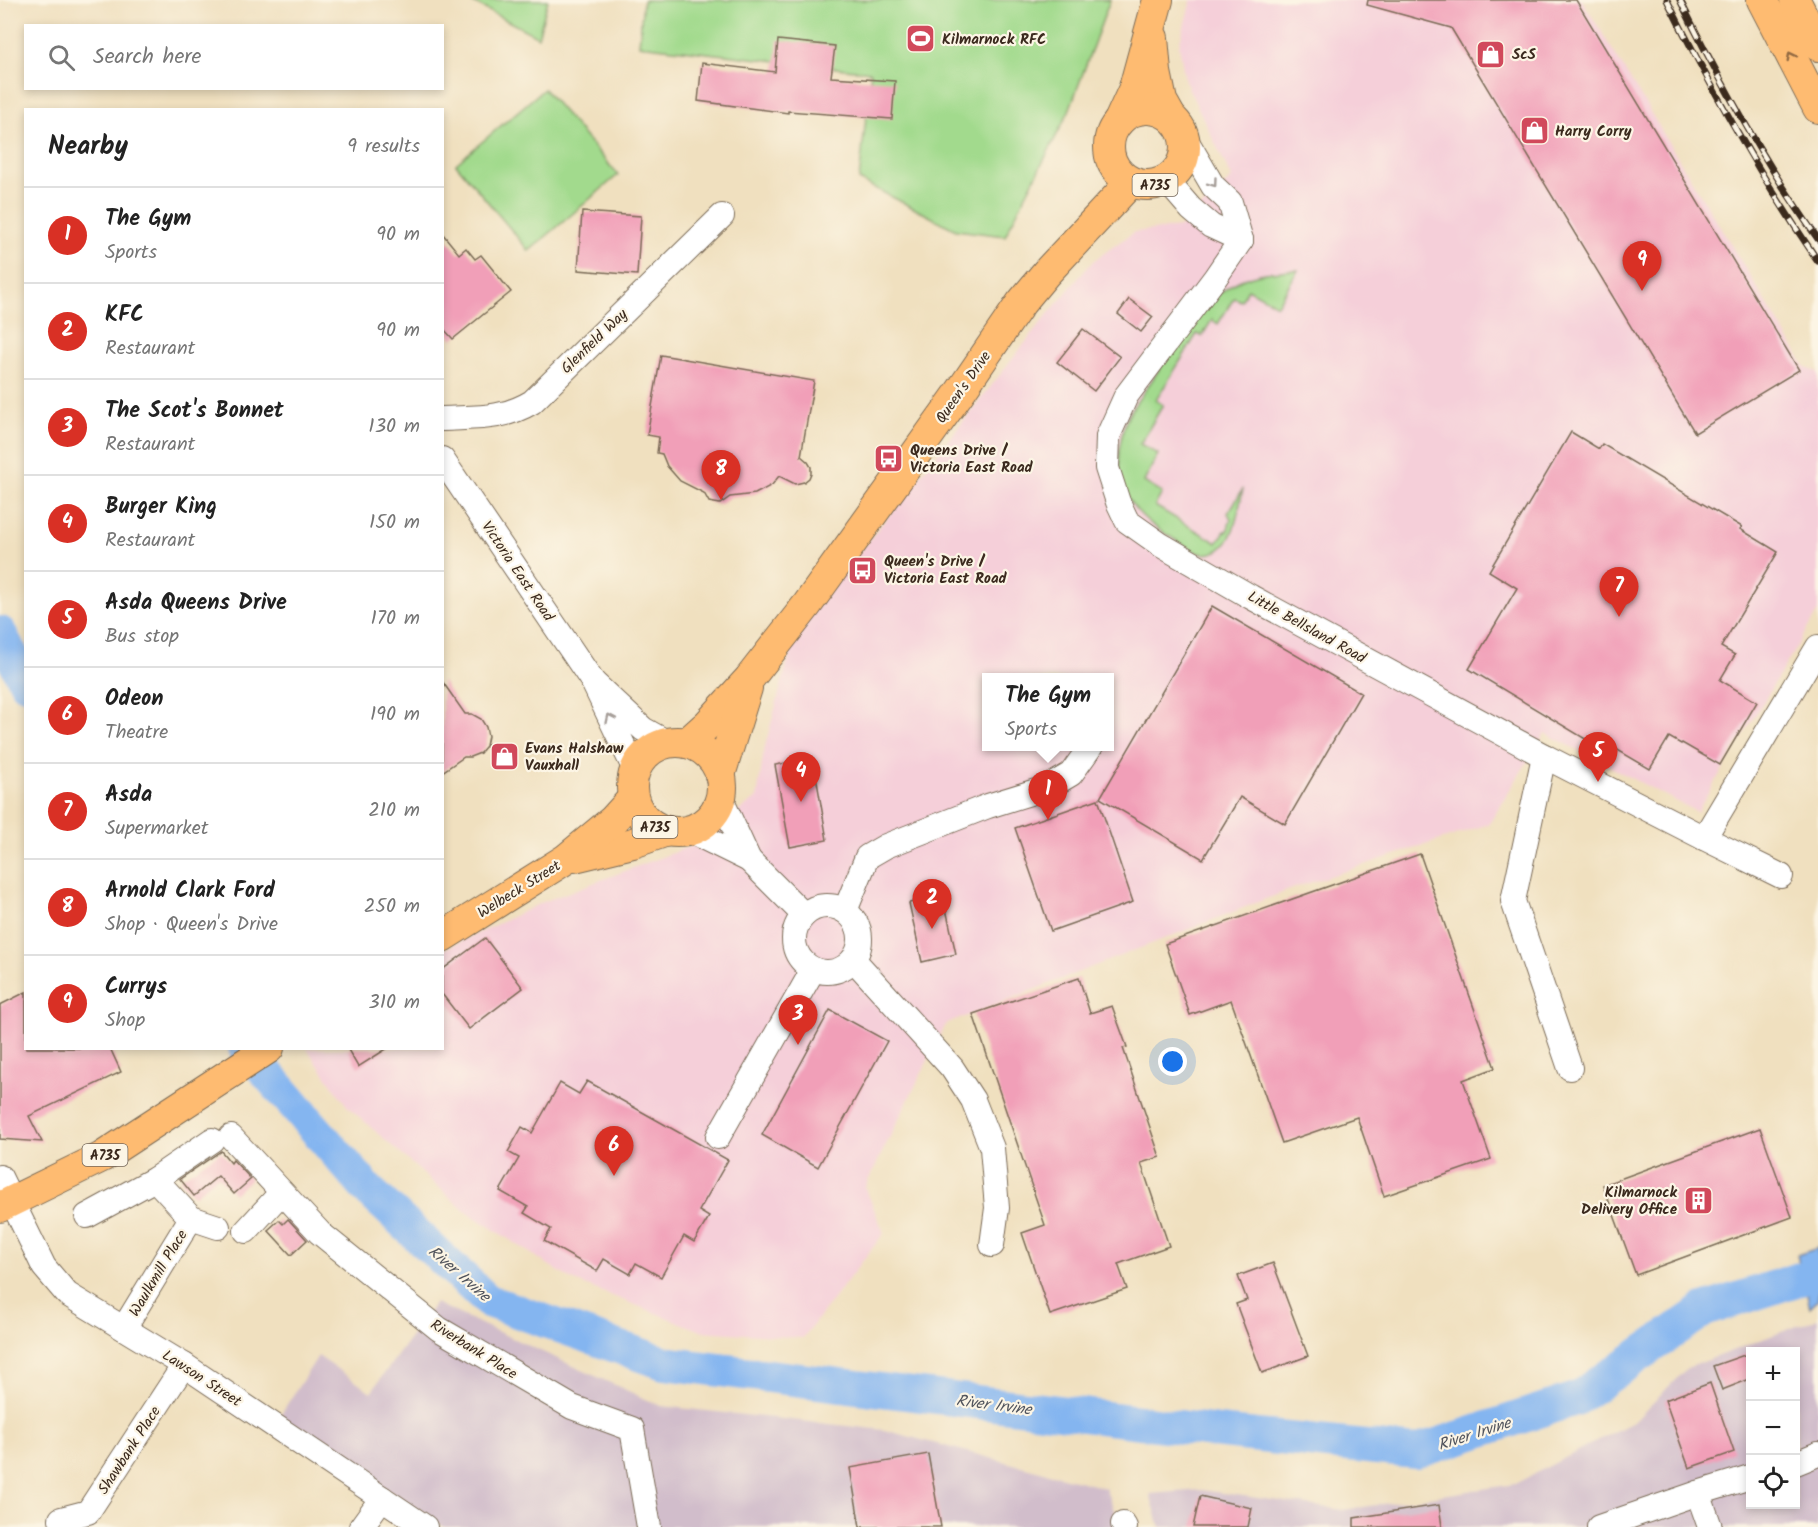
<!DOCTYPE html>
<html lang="en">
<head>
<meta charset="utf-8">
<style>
  :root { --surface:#fff; --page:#f2f2f2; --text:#222; --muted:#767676; --line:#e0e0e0; --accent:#d93025 }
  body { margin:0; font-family:Kalam,sans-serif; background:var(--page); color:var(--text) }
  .controls { position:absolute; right:18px; bottom:18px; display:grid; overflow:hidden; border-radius:0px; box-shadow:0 3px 9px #0003 }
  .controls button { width:54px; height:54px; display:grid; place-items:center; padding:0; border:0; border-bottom:2px solid var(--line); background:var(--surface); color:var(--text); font:30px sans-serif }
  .you { position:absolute; left:1173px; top:1062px; width:21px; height:21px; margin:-15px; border:4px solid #fff; border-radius:50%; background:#1a73e8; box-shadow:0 0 0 9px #1a73e833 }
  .badge { display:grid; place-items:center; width:39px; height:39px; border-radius:50%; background:var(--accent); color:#fff; font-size:20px; font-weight:700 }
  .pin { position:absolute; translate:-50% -50px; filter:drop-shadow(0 2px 3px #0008) }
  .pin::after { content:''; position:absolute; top:32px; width:21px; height:18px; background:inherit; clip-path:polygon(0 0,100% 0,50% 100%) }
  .popup { position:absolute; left:982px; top:673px; width:132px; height:78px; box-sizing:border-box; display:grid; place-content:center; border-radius:0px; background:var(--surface); filter:drop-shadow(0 2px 4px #0005); font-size:20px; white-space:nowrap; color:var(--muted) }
  .popup b { font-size:22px; color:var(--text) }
  .popup::after { content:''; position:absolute; left:50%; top:100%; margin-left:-12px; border:12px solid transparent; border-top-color:var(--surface) }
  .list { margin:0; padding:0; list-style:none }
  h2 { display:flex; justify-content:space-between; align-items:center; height:78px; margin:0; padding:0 24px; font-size:26px }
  h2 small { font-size:20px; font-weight:400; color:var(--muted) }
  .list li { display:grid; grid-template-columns:39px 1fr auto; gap:18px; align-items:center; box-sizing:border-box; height:96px; padding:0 24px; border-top:2px solid var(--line) }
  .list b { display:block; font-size:22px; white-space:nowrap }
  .list p { margin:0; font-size:20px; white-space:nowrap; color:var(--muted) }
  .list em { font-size:20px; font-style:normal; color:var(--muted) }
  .icon { flex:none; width:33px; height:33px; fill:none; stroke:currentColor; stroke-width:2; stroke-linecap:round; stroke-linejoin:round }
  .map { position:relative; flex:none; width:1818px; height:1527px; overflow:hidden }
  .search { position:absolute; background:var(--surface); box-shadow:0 3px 9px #0003; left:24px; top:24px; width:420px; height:66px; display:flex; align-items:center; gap:15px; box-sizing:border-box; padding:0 21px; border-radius:0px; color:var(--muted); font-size:22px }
  .panel { position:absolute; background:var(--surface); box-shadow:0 3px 9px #0003; left:24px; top:108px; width:420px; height:942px; border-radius:0px }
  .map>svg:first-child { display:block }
  .built { fill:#f5cfd9; fill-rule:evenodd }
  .industrial { fill:#d1bdcb; fill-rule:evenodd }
  .green { fill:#a2da8d; stroke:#6e8256; stroke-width:1.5 }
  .water { fill:#84b5f0; stroke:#607087; stroke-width:1.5 }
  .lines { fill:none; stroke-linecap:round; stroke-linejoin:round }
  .river { stroke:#84b5f0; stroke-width:34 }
  .building { fill:#f19fb8 }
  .minor-casing { stroke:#7a6a56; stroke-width:26 }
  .major-casing { stroke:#7a6a56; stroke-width:32 }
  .minor { stroke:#fff; stroke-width:24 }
  .major { stroke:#febb71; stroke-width:30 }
  .rail-casing { stroke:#3b2a1e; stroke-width:7 }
  .rail { stroke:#fcf5e5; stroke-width:4.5; stroke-dasharray:14; stroke-linecap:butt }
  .oneway { stroke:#936b43 }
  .oneway2 { stroke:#a79f9a }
  .labels { text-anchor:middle; stroke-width:4.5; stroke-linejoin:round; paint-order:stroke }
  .shield { fill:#fcf5e5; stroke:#75675a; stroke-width:1.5 }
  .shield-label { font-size:14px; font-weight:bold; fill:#3b2a1e }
  .poi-label { font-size:15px; font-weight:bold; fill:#3b2a1e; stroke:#fcf5e5; text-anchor:start }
  .street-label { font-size:15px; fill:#3b2a1e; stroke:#fcf5e5 }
  .water-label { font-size:16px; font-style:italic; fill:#51545d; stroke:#fcf5e5 }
</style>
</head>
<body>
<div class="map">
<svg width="1818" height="1527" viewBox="0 0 1818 1527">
  <rect width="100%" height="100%" fill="#fcf5e5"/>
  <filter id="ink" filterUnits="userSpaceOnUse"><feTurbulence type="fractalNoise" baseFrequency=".0167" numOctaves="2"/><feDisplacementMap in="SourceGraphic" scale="12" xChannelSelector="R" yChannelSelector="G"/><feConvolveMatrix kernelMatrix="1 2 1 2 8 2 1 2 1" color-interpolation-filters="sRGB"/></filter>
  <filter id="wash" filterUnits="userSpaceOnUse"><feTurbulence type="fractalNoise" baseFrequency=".008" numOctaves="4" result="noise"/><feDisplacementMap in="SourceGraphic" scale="24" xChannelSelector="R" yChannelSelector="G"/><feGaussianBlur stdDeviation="1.35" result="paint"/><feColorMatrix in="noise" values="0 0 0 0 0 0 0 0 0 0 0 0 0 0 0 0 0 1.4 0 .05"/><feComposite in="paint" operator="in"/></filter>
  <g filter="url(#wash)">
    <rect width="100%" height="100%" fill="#f0e0bf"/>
    <!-- built -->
    <path class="built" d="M 1191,0 L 1582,0 L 1806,368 L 1818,372 L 1818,611 L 1697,812 L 1545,733 L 1489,824 L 1297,887 L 946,1024 L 865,1187 L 884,1233 L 803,1338 L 701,1331 L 572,1280 L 465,1211 L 347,1106 L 307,1049 L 442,1048 L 443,950 L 543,902 L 691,846 L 757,798 L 764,750 L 795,634 L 1048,314 L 1093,261 L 1134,232 L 1180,227 L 1232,178 L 1185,81 L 1179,45 ZM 986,678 L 1110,678 L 1110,746 L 986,746 Z"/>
    <!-- industrial -->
    <g class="industrial">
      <polygon points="435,1303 661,1406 884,1430 1105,1488 1121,1527 444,1527 277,1420 318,1356 371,1392"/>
      <path d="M 1818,1318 L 1818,1527 L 1160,1527 L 1150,1494 L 1201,1490 L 1343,1510 L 1515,1484 L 1635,1421 L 1687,1368 ZM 1750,1352 L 1796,1352 L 1796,1504 L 1750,1504 Z"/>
    </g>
    <!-- green -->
    <g class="green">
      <polygon points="468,0 548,0 538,37"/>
      <polygon points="643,0 1110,0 1069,111 1005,236 956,230 859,180 871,72 639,45"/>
      <polygon points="544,89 618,175 529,251 456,164"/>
      <path d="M 1298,270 L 1277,305 L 1248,289 L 1241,301 L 1234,298 L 1218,324 L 1212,320 L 1202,336 L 1197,334 L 1156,400 L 1163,405 L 1140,444 L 1158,454 L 1144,482 L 1162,493 L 1155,506 L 1217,543 L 1225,531 L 1227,532 L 1231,519 L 1228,513 L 1243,489 C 1237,515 1234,560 1198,553 C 1171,537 1140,523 1125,493 C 1118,477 1117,456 1121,439 C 1123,429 1127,417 1132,409 C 1140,396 1150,384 1158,371 C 1177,344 1198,310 1224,290 C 1246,273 1273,271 1298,270 Z"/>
    </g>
    <!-- water -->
    <polygon class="water" points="1818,1248 1818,1299 1810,1307 1797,1255"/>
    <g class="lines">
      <!-- river -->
      <g class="river">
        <polyline points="0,633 26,683"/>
        <polyline points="245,1048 368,1190 488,1301 664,1363 1220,1432 1416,1452 1578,1398 1704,1310 1818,1273"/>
      </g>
    </g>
    <g id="blocks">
      <!-- building -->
      <g class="building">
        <polygon points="1368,0 1576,0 1799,370 1695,433 1451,28 1367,5"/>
        <polygon points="778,40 835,46 831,77 895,81 892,119 788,111 788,113 698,101 702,63 775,72"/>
        <polygon points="582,212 641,216 637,275 578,270"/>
        <polygon points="442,233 459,254 466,248 475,259 481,255 511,292 453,339 442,327"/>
        <polygon points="1129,299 1153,317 1141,332 1118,314"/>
        <polygon points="1083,329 1120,357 1094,391 1057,362"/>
        <polygon points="661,355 814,381 801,456 808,462 811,467 811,473 809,478 804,482 795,484 779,476 772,485 755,494 730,497 720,504 709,502 704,493 680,481 667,466 662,454 657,453 659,437 647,435"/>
        <polygon points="1571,432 1599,449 1602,444 1742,527 1740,529 1778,552 1721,647 1735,655 1720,680 1757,702 1720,765 1682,743 1681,744 1669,737 1650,769 1611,746 1607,752 1469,669 1517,588 1489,571"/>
        <polygon points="1212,606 1361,693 1285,824 1240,797 1203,859 1100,798"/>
        <polygon points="442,681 465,714 472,714 481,719 486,727 488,736 486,746 480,753 470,757 464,757 442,772"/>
        <polygon points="813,758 827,840 790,847 775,765"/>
        <polygon points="1098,799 1133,902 1051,931 1015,828"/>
        <polygon points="1420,854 1495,1068 1463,1080 1491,1159 1384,1196 1357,1117 1282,1143 1231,1000 1190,1015 1165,944"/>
        <polygon points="943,895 956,954 922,962 909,903"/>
        <polygon points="485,938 523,988 469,1029 442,994 442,970"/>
        <polygon points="1079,978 1090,1013 1112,1006 1127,1047 1123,1048 1160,1157 1141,1163 1169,1246 1118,1264 1127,1289 1050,1315 1022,1233 1045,1225 973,1014"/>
        <polygon points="26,992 26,1048 110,1048 121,1072 29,1116 42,1142 0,1139 0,1005"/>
        <polygon points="830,1010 887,1041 818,1167 762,1135"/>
        <polygon points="347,1048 388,1048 358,1067"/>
        <polygon points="587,1081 728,1160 699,1211 709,1217 694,1242 684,1236 661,1277 636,1263 630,1274 604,1259 597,1271 544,1241 551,1229 524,1213 528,1207 500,1191 519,1158 508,1152 522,1127 532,1133 560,1083 579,1094"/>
        <polygon points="1760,1128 1792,1217 1636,1275 1603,1185"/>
        <polygon points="221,1151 231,1163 233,1160 251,1179 234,1194 218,1176 194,1196 180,1179"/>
        <polygon points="288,1219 307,1240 291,1255 268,1230 279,1220 283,1224"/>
        <polygon points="1273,1263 1308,1356 1262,1373 1236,1304 1247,1300 1238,1276"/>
        <polygon points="1750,1353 1750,1379 1722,1390 1713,1366"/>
        <polygon points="1710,1383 1734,1452 1689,1468 1665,1400"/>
        <polygon points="928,1454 941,1527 860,1527 850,1468"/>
        <polygon points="1200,1496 1252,1508 1248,1527 1193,1527"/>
        <polygon points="1439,1505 1442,1527 1354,1527 1354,1518"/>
      </g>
    </g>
  </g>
  <g filter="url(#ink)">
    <use href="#blocks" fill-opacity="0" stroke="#7a6a56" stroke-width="1.5"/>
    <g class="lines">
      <defs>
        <g id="minor">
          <polyline points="1182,133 1213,186 1230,202 1241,240"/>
          <polyline points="1166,180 1191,209 1211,226 1241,240"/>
          <polyline points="1241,240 1215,278 1126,396 1108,436 1107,468 1118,502 1127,521 1161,545 1251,597 1544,756 1704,838 1781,876"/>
          <path d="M 442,419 C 476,417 502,420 532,402 L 722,216"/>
          <polyline points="442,459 593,682"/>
          <polyline points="1544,756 1513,901 1570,1068"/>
          <polyline points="635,770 593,682 643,729 668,743"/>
          <polyline points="721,799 749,860"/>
          <polyline points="690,831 749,860 804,915"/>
          <polyline points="1704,838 1818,647"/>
          <circle cx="827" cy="939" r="33"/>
          <polyline points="845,911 867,857 886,846 988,806 1049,787 1071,774 1091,746"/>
          <polyline points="854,960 952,1068 973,1100 992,1148 997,1208 992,1245"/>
          <polyline points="231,1137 320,1233 439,1329 572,1407 632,1429 649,1527"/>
          <polyline points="718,1137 813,970"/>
          <polyline points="0,1177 44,1267 67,1294 184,1365 425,1527"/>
          <polyline points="87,1216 155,1179 212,1140"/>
          <polyline points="191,1218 218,1227"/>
          <polyline points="246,1231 281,1193"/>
          <polyline points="124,1328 191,1218 155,1179"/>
          <polyline points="1796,1463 1818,1454"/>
          <polyline points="1698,1493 1710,1527"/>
          <polyline points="61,1519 88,1512 184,1365"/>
          <polyline points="1123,1524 1125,1527"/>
          <polyline points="361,1527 382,1498"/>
          <polyline points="1599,1527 1698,1493 1750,1477"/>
        </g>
        <g id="major">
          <polyline points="1762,0 1818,108"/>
          <polyline points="1795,0 1818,46"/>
          <polyline points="1153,38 1156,72 1162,101 1171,117"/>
          <circle cx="1147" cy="147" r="38"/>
          <polyline points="1119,121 1134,88 1158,0"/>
          <circle cx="677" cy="787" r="45"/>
          <polyline points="687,743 707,725 749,679 807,605 958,395 1021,303 1046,273 1131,182"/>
          <polyline points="720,775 747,688"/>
          <polyline points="575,857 633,843 667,831"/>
          <polyline points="442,937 566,859 613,820 633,798"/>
          <polyline points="0,1207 102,1157 269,1048"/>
        </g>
      </defs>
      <!-- minor casing -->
      <use href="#minor" class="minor-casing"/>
      <!-- major casing -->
      <use href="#major" class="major-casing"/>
      <!-- minor -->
      <use href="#minor" class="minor"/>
      <!-- major -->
      <use href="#major" class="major"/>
      <defs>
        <g id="rail">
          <path d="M 1667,0 C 1712,90 1761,178 1818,261"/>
          <path d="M 1680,0 C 1720,82 1765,164 1818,239"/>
        </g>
      </defs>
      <!-- rail casing -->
      <use href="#rail" class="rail-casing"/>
      <!-- rail -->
      <use href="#rail" class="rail"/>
    </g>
    <!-- one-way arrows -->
    <defs><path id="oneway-chevron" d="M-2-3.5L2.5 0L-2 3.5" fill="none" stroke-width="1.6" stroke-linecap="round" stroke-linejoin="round" transform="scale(1.5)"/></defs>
    <use class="oneway" href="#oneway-chevron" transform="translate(1791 56) rotate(-117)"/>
    <g class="oneway2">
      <use href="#oneway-chevron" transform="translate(1213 183) rotate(54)"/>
      <use href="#oneway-chevron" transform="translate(610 718) rotate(-115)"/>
    </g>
  </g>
  <!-- icons -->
  <defs>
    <symbol id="stadium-square" viewBox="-11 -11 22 22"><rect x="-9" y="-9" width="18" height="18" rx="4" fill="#d1495b" stroke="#fcf5e5"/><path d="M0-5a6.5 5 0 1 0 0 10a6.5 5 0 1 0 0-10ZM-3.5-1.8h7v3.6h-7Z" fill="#fff"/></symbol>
    <symbol id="shop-square" viewBox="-11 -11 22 22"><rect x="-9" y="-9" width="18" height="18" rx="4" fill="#d1495b" stroke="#fcf5e5"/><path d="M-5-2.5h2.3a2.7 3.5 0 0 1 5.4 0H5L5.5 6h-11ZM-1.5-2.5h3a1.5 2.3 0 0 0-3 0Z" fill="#fff"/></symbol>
    <symbol id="bus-square" viewBox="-11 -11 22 22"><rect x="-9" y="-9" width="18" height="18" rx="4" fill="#d1495b" stroke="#fcf5e5"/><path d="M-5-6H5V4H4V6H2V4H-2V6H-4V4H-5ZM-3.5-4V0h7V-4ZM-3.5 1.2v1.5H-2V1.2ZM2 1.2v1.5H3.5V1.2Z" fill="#fff"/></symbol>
    <symbol id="building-square" viewBox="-11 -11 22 22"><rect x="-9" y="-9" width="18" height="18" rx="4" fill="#d1495b" stroke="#fcf5e5"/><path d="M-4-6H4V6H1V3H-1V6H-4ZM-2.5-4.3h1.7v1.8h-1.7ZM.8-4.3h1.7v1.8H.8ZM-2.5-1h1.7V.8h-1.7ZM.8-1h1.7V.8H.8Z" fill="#fff"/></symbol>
  </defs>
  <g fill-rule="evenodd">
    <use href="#stadium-square" x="904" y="22" width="33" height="33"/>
    <use href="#shop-square" x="1474" y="38" width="33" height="33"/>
    <use href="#shop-square" x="1518" y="114" width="33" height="33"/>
    <use href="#bus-square" x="872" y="442" width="33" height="33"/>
    <use href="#bus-square" x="846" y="554" width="33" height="33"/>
    <use href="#shop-square" x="488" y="740" width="33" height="33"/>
    <use href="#building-square" x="1682" y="1184" width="33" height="33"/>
  </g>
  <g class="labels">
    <!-- shield labels -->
    <g class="shield">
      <rect x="1132.5" y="174" width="45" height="22" rx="4.5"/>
      <rect x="632.5" y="816" width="45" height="22" rx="4.5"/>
      <rect x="82.5" y="1144" width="45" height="22" rx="4.5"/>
    </g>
    <g class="shield-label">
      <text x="1155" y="190">A735</text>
      <text x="655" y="832">A735</text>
      <text x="105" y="1160">A735</text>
    </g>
    <!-- poi labels -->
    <g class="poi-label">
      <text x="942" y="44">Kilmarnock RFC</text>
      <text x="1512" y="59">ScS</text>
      <text x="1555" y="136">Harry Corry</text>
      <text x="910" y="455">Queens Drive /<tspan x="910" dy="17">Victoria East Road</tspan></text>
      <text x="884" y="566">Queen's Drive /<tspan x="884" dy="17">Victoria East Road</tspan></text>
      <text x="525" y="753">Evans Halshaw<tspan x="525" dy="17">Vauxhall</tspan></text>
      <text x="1677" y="1197" text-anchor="end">Kilmarnock<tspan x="1677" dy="17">Delivery Office</tspan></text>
    </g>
    <!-- street labels -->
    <g class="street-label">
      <text transform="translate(594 341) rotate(-44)" y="5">Glenfield Way</text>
      <text transform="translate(963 387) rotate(-55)" y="5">Queen's Drive</text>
      <text transform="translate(518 571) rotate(56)" y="5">Victoria East Road</text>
      <text transform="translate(1307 627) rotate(29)" y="5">Little Bellsland Road</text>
      <text transform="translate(519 889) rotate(-32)" y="5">Welbeck Street</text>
      <text transform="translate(158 1273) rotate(-59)" y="5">Waulkmill Place</text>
      <text transform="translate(474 1349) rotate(32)" y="5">Riverbank Place</text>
      <text transform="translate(202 1378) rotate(33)" y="5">Lawson Street</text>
      <text transform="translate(129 1450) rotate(-57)" y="5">Shawbank Place</text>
    </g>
    <!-- water labels -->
    <g class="water-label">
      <text transform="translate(460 1273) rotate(41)" y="6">River Irvine</text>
      <text transform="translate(994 1404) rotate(7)" y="6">River Irvine</text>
      <text transform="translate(1474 1433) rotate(-18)" y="6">River Irvine</text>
    </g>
  </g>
</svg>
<div class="controls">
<button>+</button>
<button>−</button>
<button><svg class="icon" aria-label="locate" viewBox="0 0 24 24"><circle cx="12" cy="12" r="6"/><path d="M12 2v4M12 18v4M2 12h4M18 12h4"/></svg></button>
</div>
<div class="you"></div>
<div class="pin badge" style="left:1048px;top:820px">1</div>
<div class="popup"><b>The Gym</b>Sports</div>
<div class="pin badge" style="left:932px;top:929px">2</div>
<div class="pin badge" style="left:798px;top:1045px">3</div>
<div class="pin badge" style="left:801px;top:802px">4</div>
<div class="pin badge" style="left:1598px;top:782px">5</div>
<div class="pin badge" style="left:614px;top:1176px">6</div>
<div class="pin badge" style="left:1619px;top:617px">7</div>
<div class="pin badge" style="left:721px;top:500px">8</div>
<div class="pin badge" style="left:1642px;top:291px">9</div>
<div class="search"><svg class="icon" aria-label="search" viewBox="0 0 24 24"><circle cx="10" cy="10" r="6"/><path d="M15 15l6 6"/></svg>Search here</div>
<section class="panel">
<h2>Nearby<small>9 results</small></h2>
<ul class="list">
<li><span class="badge">1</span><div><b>The Gym</b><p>Sports</p></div><em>90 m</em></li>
<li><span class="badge">2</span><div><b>KFC</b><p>Restaurant</p></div><em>90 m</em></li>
<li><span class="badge">3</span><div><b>The Scot's Bonnet</b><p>Restaurant</p></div><em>130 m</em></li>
<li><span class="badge">4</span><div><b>Burger King</b><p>Restaurant</p></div><em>150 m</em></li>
<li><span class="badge">5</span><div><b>Asda Queens Drive</b><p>Bus stop</p></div><em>170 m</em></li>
<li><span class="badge">6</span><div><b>Odeon</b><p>Theatre</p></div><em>190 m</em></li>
<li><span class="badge">7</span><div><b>Asda</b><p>Supermarket</p></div><em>210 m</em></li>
<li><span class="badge">8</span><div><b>Arnold Clark Ford</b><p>Shop · Queen's Drive</p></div><em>250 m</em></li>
<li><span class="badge">9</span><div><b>Currys</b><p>Shop</p></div><em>310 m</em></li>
</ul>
</section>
</div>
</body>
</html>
